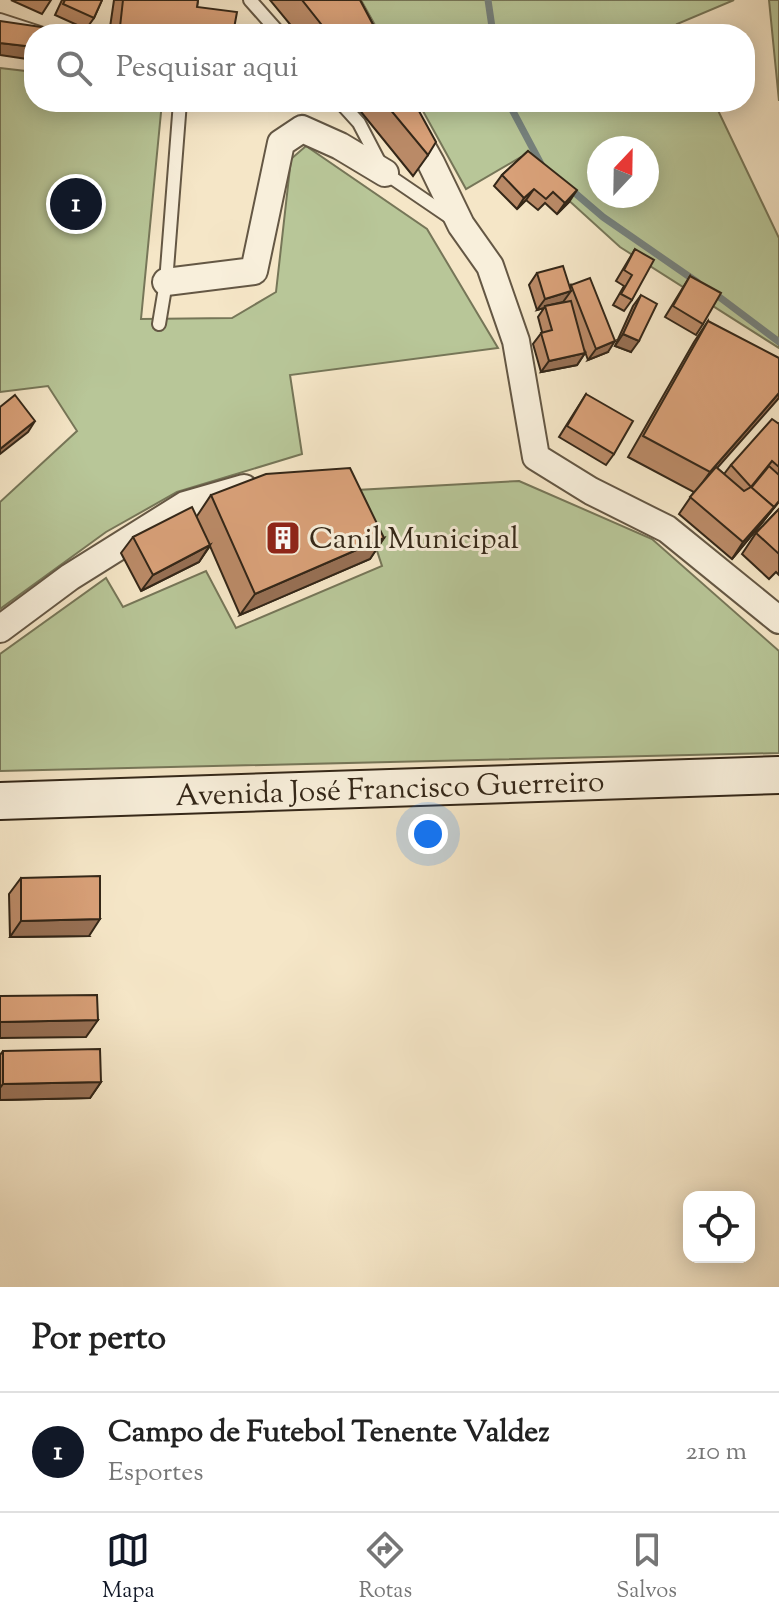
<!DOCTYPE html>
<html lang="pt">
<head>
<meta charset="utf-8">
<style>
  :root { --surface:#fff; --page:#f2f2f2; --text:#222; --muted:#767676; --line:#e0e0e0; --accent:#111827 }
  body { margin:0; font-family:"Sorts Mill Goudy",serif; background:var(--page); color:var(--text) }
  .controls { position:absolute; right:24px; bottom:24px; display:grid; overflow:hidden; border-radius:16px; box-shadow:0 4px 20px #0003 }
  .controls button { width:72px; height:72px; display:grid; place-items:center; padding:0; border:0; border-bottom:2px solid var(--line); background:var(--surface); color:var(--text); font:40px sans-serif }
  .compass { position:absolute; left:587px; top:136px; width:72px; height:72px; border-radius:50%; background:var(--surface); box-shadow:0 4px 20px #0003; rotate:22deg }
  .you { position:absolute; left:428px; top:834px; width:28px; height:28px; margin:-20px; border:6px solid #fff; border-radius:50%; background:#1a73e8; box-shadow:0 0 0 12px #1a73e833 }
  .badge { display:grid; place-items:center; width:52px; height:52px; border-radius:50%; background:var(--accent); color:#fff; font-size:26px; font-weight:700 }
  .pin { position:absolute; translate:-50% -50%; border:4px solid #fff; box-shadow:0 2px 8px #0006 }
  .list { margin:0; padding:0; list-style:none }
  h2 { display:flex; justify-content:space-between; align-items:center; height:104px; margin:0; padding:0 32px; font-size:34px }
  h2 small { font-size:26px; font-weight:400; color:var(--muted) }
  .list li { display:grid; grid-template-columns:52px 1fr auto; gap:24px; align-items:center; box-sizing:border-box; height:120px; padding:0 32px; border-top:2px solid var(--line) }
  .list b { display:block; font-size:30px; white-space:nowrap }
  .list p { margin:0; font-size:26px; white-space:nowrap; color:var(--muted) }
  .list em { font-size:26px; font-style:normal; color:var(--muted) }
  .icon { flex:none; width:44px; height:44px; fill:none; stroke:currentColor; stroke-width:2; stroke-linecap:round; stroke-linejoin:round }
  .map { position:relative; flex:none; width:779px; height:1287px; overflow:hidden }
  .search { position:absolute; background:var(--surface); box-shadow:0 4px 20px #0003; left:24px; right:24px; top:24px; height:88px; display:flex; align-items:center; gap:20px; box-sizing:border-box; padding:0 28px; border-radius:32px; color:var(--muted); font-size:30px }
  .sheet { height:224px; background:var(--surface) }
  nav { display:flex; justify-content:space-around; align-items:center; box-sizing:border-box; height:112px; border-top:2px solid var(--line); background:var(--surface); font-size:22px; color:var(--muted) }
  nav a { display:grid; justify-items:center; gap:4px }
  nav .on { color:var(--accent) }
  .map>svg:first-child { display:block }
  .green { fill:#b8c698; stroke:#767658; stroke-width:2; fill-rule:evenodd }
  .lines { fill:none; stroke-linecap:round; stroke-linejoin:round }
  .stream { stroke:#75817d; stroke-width:7 }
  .service-casing { stroke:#645744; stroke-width:16 }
  .minor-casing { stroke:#645744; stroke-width:30 }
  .secondary-casing { stroke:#342718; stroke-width:40 }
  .service { stroke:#f8efdb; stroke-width:12 }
  .minor { stroke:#f8efdb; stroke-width:26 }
  .secondary { stroke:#f8efdb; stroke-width:36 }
  .wall { fill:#ba8a67; stroke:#342718; stroke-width:2 }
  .shaded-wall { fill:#977054; stroke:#342718; stroke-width:2 }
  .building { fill:#d8a078; stroke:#342718; stroke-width:2 }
  .labels { text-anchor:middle; stroke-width:6; stroke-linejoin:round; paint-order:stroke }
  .poi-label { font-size:30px; fill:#342718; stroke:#f8efdb; text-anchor:start }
  .street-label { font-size:30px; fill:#342718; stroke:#f8efdb }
</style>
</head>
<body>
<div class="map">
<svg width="779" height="1287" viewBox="0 0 779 1287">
  <rect width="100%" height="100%" fill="#f5e6c7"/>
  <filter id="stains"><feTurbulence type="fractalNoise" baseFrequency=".0025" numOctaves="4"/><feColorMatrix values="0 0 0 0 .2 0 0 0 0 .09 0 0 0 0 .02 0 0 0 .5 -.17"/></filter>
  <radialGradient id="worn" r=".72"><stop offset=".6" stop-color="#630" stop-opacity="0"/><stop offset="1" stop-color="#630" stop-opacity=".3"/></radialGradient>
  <!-- green -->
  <g class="green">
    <polygon points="361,0 734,0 677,24 681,34 380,34"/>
    <polygon points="769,0 779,0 779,101"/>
    <polygon points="0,68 34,72 34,102 162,102 141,319 232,318 276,292 291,159 306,146 427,229 498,348 290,375 302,454 177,492 106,532 0,609 0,502 77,431 48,386 0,392"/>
    <path d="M 418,102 L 714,102 L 779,238 L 779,348 L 620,247 L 521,157 L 466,189 ZM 599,148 L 647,148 L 647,196 L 599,196 Z"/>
    <polygon points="519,481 652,539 779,651 779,753 0,771 0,654 106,578 123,607 206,571 236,628 382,566 357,490"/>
  </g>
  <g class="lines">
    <!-- stream -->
    <g class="stream">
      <polyline points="488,0 493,34"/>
      <polyline points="508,102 541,164"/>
      <polyline points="568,187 603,217 697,282"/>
      <polyline points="714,293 779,342"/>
    </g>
    <defs>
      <g id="service">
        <polyline points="250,0 280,34"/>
        <polyline points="0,20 43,34"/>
        <polyline points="340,102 359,123 385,173 451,218"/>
        <polyline points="159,324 166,282 180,102"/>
      </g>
      <g id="minor">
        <polyline points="397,102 431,163 461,225 490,266 516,341 536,457 591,491 667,529 779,620"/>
        <polyline points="166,282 254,271 281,143 302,129 340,146 385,173"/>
        <polyline points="0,629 70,577 185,505 244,488"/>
      </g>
      <g id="secondary">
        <path id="s1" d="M 0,801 L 779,775"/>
      </g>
    </defs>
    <!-- service casing -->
    <use href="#service" class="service-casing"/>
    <!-- minor casing -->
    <use href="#minor" class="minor-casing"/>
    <!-- secondary casing -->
    <use href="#secondary" class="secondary-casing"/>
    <!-- service -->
    <use href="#service" class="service"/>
    <!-- minor -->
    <use href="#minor" class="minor"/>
    <!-- secondary -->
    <use href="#secondary" class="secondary"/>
  </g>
  <!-- wall -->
  <g class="wall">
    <polygon points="11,0 51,0 42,14"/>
    <polygon points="62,0 102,0 94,18 86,29 55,15"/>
    <polygon points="114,0 198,0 197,7 233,34 109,34"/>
    <polygon points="270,0 360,0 378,34 298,34"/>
    <polygon points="353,102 414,102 428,155 413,176"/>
    <polygon points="528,151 569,202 557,214 545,203 538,210 526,200 517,209 494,186 502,175"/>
    <polygon points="635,249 632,300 624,311 613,305 624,286 616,281"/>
    <polygon points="537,273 570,287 571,285 608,352 588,360 584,349 585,353 577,365 541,372 533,344 542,332 538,317 544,308 537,310 529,285"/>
    <polygon points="690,276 703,324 696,335 665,317"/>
    <polygon points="641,295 631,352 615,346 633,306"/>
    <polygon points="708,321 717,468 724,474 731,465 779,423 779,502 732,559 679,514 694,492 628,457 694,342"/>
    <polygon points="586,394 614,454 606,465 559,437"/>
    <polygon points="211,495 384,538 370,559 240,615 210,546 199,562 141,591 121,553 133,537 197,516"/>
    <polygon points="779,509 779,575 776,572 769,579 742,554 756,533"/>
    <polygon points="21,878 89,936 10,937 9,894"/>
    <polygon points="3,1051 101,1082 90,1098 0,1100 0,1055"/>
  </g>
  <!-- shaded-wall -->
  <g class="shaded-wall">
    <polygon points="120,27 171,34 115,34"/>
    <polygon points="0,43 34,47 34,60 0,55"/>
    <polygon points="197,104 214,104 210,110 193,110"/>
    <polygon points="534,189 526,200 517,209 524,198"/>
    <polygon points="577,190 569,202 557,214 565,203"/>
    <polygon points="571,291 563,302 545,306 544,308 537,310 545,299"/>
    <polygon points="623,334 639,341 631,352 615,346"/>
    <polygon points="615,341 608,352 588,360 596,349"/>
    <polygon points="585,353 577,365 541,372 549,361"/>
    <polygon points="779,393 779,398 695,493 710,472"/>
    <polygon points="35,421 28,432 0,454 0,449"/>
    <polygon points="779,501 762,523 732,559 743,542"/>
    <polygon points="384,538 370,559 240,615 255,594"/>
    <polygon points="210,545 199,562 141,591 153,575"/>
    <polygon points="100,919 89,936 10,937 21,921"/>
    <polygon points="98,1020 86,1037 0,1038 0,1022"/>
    <polygon points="101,1082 90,1098 0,1100 0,1088 3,1084"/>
  </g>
  <!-- building -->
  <g class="building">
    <polygon points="65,0 102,0 94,18 63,4"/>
    <polygon points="123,0 198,0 197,7 237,12 233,34 171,34 120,27"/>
    <polygon points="302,0 360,0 378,34 329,34"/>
    <polygon points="0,21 62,30 62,34 34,34 34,47 0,43"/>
    <rect x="197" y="102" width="17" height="2"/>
    <polygon points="384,102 414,102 436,142 428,155"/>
    <polygon points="528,151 577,190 565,203 553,192 546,199 534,189 524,198 502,175"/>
    <polygon points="635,249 654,260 632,300 621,294 632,275 624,270"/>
    <polygon points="563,266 571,291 545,299 537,273"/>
    <polygon points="690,276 721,293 703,324 673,306"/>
    <polygon points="590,278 615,341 596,349 571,285"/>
    <polygon points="641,295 657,304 639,341 623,334"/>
    <polygon points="571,301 585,353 549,361 541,333 552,330 545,306"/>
    <polygon points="708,321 779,358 779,393 710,472 643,436"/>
    <polygon points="586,394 633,421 614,454 567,426"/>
    <polygon points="15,395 35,421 0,449 0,407"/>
    <polygon points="772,419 779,424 779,467 772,461 751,487 731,465"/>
    <polygon points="769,466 779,475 779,501 770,512 774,507 751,488"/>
    <polygon points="716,467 744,491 751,487 774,507 743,542 690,497"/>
    <polygon points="350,468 384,538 255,594 211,495 266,474"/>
    <polygon points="192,507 210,545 153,575 133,537"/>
    <polygon points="779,509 779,554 756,533"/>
    <polygon points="100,876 100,919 21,921 21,878"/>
    <polygon points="97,995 98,1020 0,1022 0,996"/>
    <polygon points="100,1049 101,1082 3,1084 3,1051"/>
  </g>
  <!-- icons -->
  <defs>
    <symbol id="building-square" viewBox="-11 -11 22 22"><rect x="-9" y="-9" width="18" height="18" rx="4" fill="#8f2418" stroke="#f8efdb"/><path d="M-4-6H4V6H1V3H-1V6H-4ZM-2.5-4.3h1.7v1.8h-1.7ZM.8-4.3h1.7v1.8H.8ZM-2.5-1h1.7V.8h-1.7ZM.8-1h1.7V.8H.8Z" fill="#fff"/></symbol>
  </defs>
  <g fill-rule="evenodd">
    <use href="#building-square" x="263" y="518" width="40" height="40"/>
  </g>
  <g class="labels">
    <!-- poi labels -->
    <g class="poi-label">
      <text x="309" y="548">Canil Municipal</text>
    </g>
    <!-- street labels -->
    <g class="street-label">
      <text dy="10" stroke="none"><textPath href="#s1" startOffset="390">Avenida José Francisco Guerreiro</textPath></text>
    </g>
  </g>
  <rect width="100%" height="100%" filter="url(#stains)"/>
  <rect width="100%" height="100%" fill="url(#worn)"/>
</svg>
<div class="controls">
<button><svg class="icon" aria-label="locate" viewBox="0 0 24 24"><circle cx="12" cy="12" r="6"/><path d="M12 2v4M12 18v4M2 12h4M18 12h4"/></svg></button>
</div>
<svg class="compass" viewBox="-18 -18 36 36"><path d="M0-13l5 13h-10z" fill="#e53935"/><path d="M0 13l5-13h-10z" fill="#767676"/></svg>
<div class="you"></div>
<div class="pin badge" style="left:76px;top:204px">1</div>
<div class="search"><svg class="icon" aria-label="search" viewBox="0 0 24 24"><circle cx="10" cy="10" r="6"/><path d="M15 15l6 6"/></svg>Pesquisar aqui</div>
</div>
<section class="sheet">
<h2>Por perto<small></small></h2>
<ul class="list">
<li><span class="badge">1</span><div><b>Campo de Futebol Tenente Valdez</b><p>Esportes</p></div><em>210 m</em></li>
</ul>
</section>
<nav>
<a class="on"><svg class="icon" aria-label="map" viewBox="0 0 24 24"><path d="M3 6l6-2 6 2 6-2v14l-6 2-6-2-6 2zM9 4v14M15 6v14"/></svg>Mapa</a>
<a><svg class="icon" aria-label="directions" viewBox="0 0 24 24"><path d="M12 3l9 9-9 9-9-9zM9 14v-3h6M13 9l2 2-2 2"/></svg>Rotas</a>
<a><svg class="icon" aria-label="saved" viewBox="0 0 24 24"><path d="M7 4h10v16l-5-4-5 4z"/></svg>Salvos</a>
</nav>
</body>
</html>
